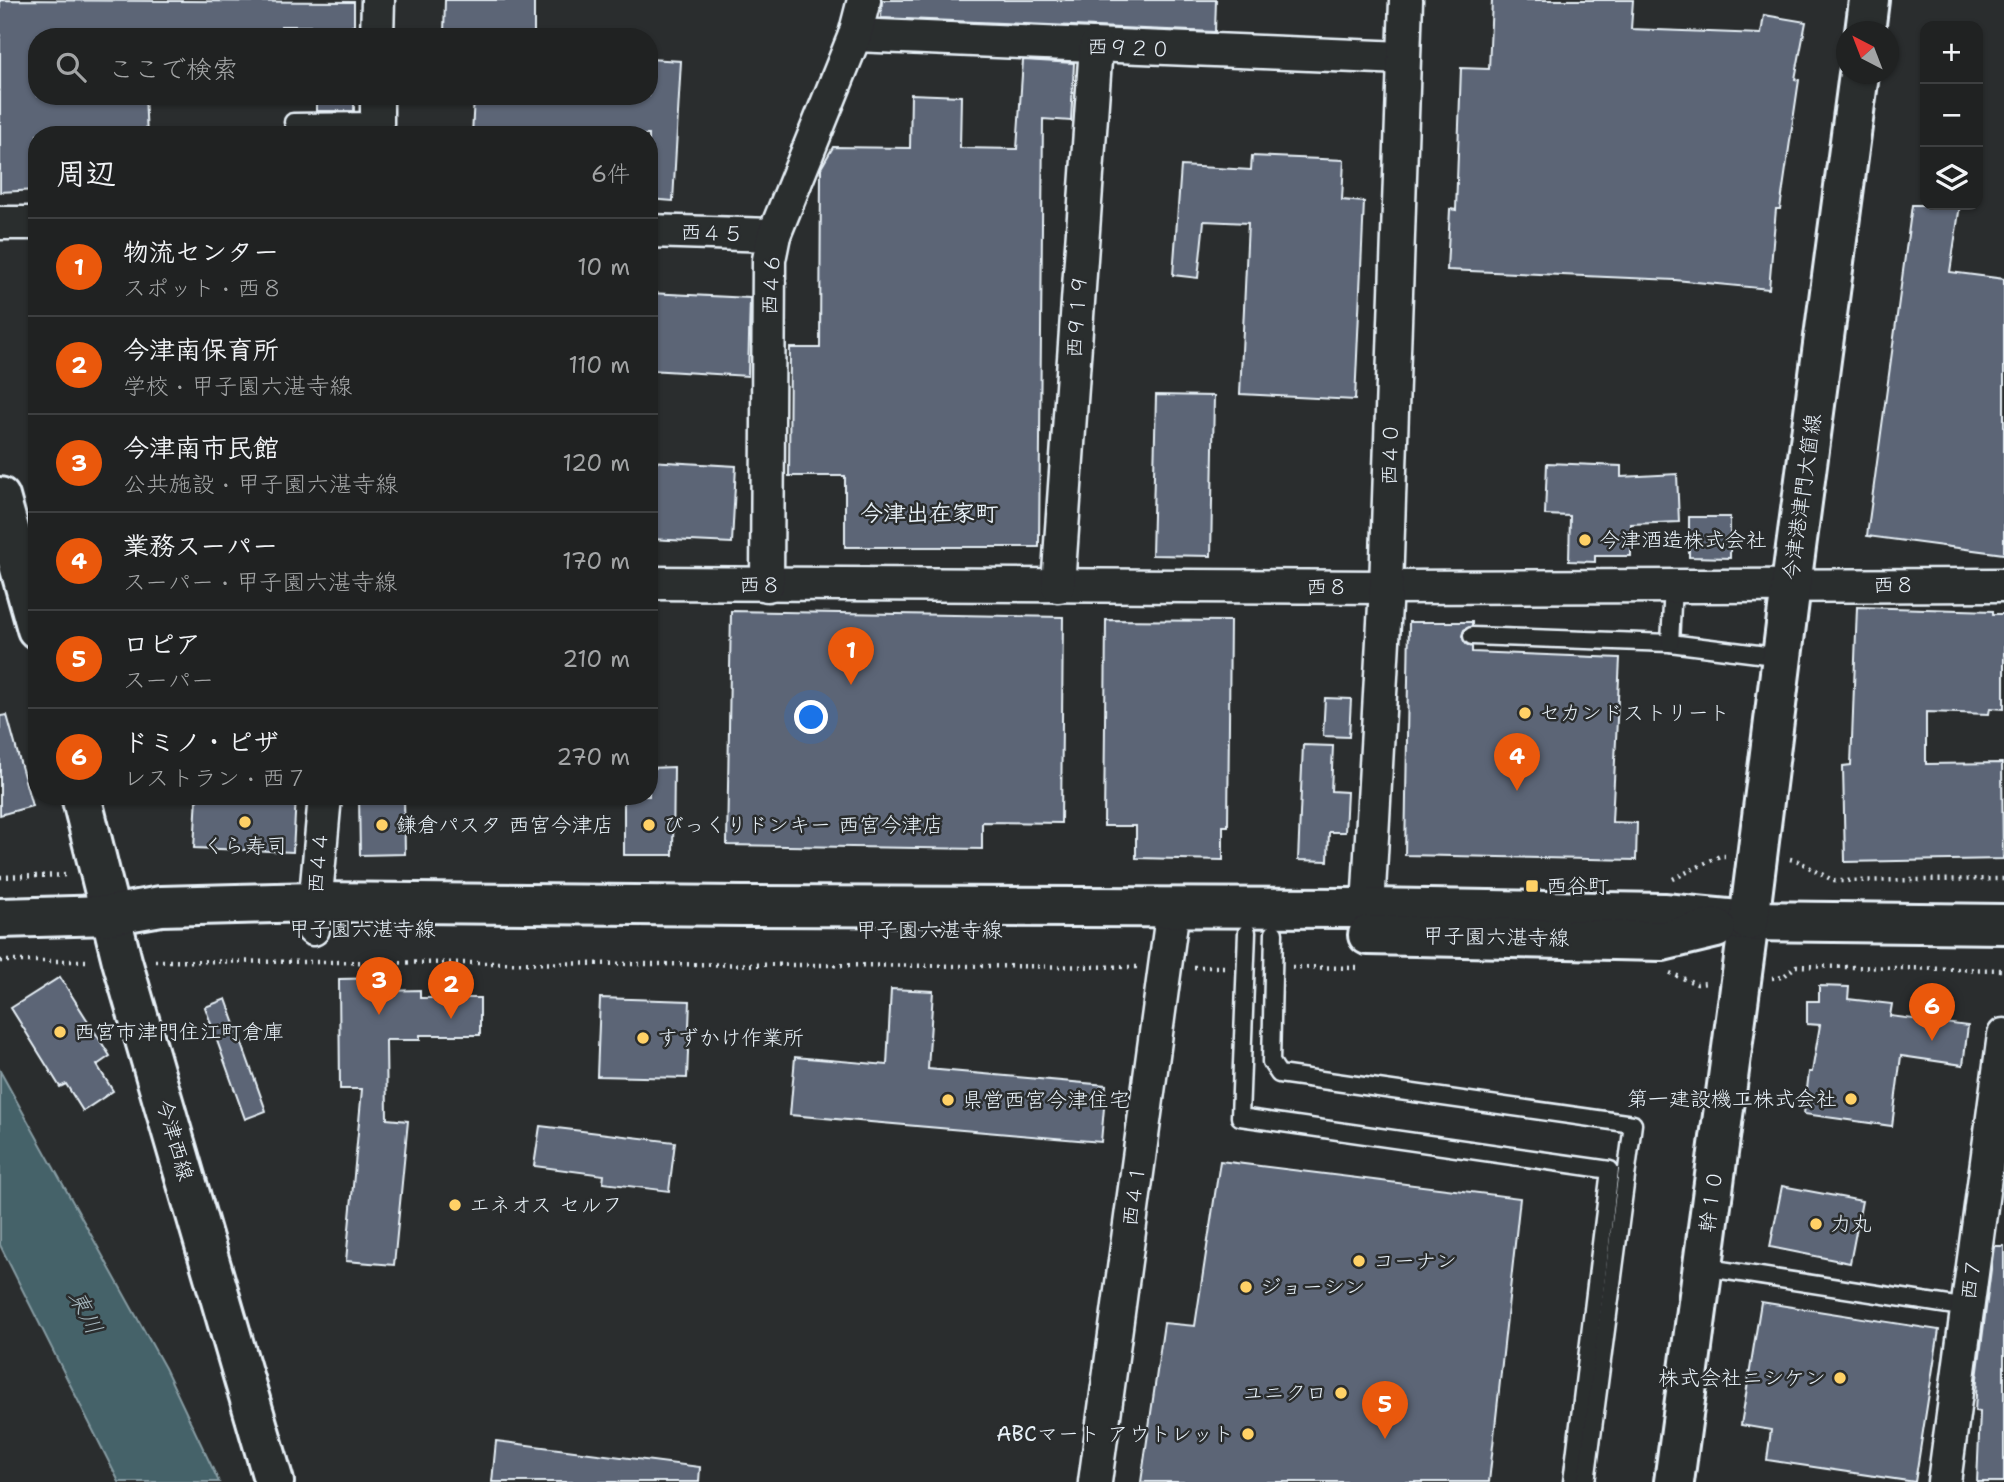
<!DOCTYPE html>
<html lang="ja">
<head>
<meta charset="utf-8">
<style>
  :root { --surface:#202222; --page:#2d2f2f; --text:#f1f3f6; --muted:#a2a4a5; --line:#3d3f40; --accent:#ea580c }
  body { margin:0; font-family:"Shantell Sans","Klee One",sans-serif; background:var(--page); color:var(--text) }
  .controls { position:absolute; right:21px; top:21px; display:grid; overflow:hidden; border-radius:14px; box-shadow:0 2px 5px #0004 }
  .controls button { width:63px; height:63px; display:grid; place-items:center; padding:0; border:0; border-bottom:2px solid var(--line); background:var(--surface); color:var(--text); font:35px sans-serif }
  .compass { position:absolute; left:1836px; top:21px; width:63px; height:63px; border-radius:50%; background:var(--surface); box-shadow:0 2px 5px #0004; rotate:318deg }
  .you { position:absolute; left:812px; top:718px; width:24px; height:24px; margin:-18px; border:5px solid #fff; border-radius:50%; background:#1a73e8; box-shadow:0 0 0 10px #1a73e833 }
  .badge { display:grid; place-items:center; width:46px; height:46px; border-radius:50%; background:var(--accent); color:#fff; font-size:23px; font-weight:700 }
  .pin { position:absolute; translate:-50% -58px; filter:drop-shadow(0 2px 4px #0008) }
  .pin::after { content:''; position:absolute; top:37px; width:24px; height:21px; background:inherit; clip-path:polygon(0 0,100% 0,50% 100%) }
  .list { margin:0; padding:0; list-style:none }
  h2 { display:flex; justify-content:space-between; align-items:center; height:91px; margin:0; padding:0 28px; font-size:30px }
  h2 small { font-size:23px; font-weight:400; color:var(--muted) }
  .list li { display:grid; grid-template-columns:46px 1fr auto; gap:21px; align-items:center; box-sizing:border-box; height:98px; padding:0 28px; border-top:2px solid var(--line) }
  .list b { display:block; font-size:26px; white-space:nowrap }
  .list p { margin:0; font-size:23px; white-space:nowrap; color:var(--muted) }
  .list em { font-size:23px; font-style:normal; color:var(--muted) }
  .icon { flex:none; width:38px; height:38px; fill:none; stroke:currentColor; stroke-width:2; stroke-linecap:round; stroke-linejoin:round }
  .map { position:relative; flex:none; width:2004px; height:1482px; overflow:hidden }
  .search { position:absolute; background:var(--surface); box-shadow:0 2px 5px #0004; left:28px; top:28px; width:630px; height:77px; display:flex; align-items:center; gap:18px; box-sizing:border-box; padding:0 24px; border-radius:28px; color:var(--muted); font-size:26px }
  .panel { position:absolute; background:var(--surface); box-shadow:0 2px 5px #0004; left:28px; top:126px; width:630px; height:679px; border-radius:28px }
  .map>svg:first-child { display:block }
  .water { fill:#456269; stroke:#869ba2; stroke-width:2 }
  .building { fill:#5b6576; stroke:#e8f1f8; stroke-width:2 }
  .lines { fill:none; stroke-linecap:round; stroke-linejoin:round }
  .service-casing { stroke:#e8f1f8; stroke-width:21 }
  .minor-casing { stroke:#e8f1f8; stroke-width:37 }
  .tertiary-casing { stroke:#e8f1f8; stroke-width:44 }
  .secondary-casing { stroke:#e8f1f8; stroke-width:44 }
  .path { stroke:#e8f1f8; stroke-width:4.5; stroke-dasharray:2 5; stroke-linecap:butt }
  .service { stroke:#2a2d2e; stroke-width:16 }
  .minor { stroke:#2a2d2e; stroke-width:32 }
  .tertiary { stroke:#2a2d2e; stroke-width:38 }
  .secondary { stroke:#2a2d2e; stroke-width:38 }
  .poi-dot { fill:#ffd166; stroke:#2a2d2e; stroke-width:2.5 }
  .labels { text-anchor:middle; stroke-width:5; stroke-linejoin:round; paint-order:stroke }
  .street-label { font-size:21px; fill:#e8f1f8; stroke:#2a2d2e }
  .poi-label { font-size:21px; fill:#e8f1f8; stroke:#2a2d2e; text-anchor:start }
  .neighbourhood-label { font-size:23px; font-weight:bold; fill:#e8f1f8; stroke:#2a2d2e }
  .water-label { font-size:23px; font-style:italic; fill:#a7b8bf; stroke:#2a2d2e }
</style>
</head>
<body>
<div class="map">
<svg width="2004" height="1482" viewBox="0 0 2004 1482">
  <rect width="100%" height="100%" fill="#2a2d2e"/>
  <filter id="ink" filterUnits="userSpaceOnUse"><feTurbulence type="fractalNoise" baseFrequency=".0143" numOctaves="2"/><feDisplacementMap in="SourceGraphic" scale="14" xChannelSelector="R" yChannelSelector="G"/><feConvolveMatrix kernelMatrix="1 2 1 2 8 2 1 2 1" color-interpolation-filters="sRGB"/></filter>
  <g filter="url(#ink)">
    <!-- water -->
    <polygon class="water" points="0,1071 165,1368 219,1482 119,1482 0,1245"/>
    <!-- building -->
    <g class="building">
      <polygon points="0,0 354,2 354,26 281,26 281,37 37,37 37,96 145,96 147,135 37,135 37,190 0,192"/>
      <polygon points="445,0 534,0 534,35 444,34"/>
      <polygon points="882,0 1216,0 1215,32 881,18"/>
      <polygon points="1492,0 1633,0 1631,29 1761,34 1764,15 1806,22 1795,79 1799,80 1780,209 1776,209 1769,289 1675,280 1447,270 1450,209 1456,210 1461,68 1489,69"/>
      <polygon points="649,59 681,61 673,201 649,199 649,135 472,135 474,96 649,96"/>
      <polygon points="1023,60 1074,63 1071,121 1043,119 1039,547 845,547 845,476 789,476 790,348 820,348 821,168 833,147 910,148 911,94 961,96 960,148 1017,149"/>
      <rect x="316" y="96" width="38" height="15"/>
      <polygon points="1252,156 1344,160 1342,200 1364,202 1355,400 1240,394 1248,223 1204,221 1198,278 1173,275 1181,166 1251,170"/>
      <polygon points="1912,205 1960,205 1950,272 2004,279 2004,554 1867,536"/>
      <polygon points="649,293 750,298 748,376 649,370"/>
      <polygon points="1156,395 1214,396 1211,556 1152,555"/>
      <polygon points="649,461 736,466 732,543 649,539"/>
      <polygon points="1547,463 1621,466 1621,477 1677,474 1679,522 1631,524 1631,556 1595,556 1595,562 1569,561 1570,516 1545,515"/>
      <polygon points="1689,517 1730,517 1730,558 1689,557"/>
      <polygon points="1857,607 1993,611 1993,614 2004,614 2004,709 1990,708 1989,714 1926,712 1926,764 2002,763 2003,859 1845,862 1843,766 1851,765"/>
      <polygon points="731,611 1063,617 1061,823 982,822 982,849 727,845"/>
      <polygon points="1106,620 1230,621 1228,826 1223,826 1223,860 1136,858 1136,826 1104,826"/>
      <polygon points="1409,622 1472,622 1472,626 1464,630 1462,636 1466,644 1472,647 1472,652 1620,658 1612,822 1637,823 1636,860 1405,855"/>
      <polygon points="1325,698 1351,699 1349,737 1323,736"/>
      <polygon points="7,715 32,806 0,815 0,716"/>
      <polygon points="1303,745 1333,746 1331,791 1347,792 1345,832 1329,832 1328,861 1298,860"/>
      <polygon points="674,767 673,855 624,855 624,796 649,796 649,768"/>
      <polygon points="197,796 296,796 293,852 194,848"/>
      <polygon points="359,796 404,796 405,854 360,855"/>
      <polygon points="60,977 110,1056 97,1065 113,1091 83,1111 66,1084 60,1087 11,1008"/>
      <polygon points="385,978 386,991 420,990 420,998 480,998 480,1035 420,1035 420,1040 386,1040 387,1119 408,1121 394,1265 346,1261 362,1089 340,1089 339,979"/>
      <polygon points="1819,986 1849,987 1848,999 1892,1004 1890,1016 1968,1026 1963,1065 1901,1056 1892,1126 1804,1114 1809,1072 1812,1072 1820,1025 1807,1024 1807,1001 1819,1001"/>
      <polygon points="891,989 933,991 928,1069 1106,1085 1101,1142 790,1115 795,1057 887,1065"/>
      <polygon points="600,998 690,1001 687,1078 597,1076"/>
      <polygon points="226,999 266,1111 245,1119 205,1007"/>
      <polygon points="540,1126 675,1142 669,1191 603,1183 604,1175 534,1166"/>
      <polygon points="1220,1161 1520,1198 1489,1482 1141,1482 1164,1323 1195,1326"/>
      <polygon points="1782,1186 1862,1201 1850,1263 1770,1247"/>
      <polygon points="1994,1246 2004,1246 2004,1482 1977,1482 1980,1412 1975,1411 1977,1378"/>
      <polygon points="1761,1302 1939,1330 1915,1482 1767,1460 1771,1430 1741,1425"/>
      <polygon points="496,1441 700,1467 699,1482 492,1482"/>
    </g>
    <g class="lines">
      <defs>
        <g id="service">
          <polyline points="293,122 377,121"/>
          <polyline points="1472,636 1670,643 1782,657"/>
          <polyline points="1670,643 1673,586"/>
          <polyline points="1247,932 1240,1117 1610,1170 1572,1482"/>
          <polyline points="1274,933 1271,1062 1279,1074 1633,1124 1586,1482"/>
          <polyline points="1702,1267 1968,1308"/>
        </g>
        <g id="minor">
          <polyline points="855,35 1403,58"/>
          <polyline points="377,37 378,0"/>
          <polyline points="377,135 377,96"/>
          <polyline points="0,223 37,223"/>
          <polyline points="649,231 774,235"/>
          <polyline points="649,583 1386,587 2004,585"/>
          <polyline points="767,585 769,260 774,235 855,35 864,0"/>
          <polyline points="1058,586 1096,46"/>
          <polyline points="1368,908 1386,587 1406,0"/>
          <polyline points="313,929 325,796"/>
          <polyline points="1095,1482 1173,908"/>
          <polyline points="1944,1482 2004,1035"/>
        </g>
        <g id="tertiary">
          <polyline points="0,497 37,629"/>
          <polyline points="81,796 122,961 274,1482"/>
          <polyline points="1674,1482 1749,921"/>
        </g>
        <g id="secondary">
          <polyline points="1865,32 1869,0"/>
          <polyline points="0,918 110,915 161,906 314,902 742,906 1368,908 1664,913 1749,921 2004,924"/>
          <polyline points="1749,921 1791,585 1859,74"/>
          <polyline points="1368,935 1662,941 1716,928"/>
        </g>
      </defs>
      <!-- service casing -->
      <use href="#service" class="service-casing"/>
      <!-- minor casing -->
      <use href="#minor" class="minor-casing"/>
      <!-- tertiary casing -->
      <use href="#tertiary" class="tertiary-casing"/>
      <!-- secondary casing -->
      <use href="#secondary" class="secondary-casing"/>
      <!-- path -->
      <g class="path">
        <polyline points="1790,859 1798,861 1834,881 2004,879"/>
        <polyline points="0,877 69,875"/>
        <polyline points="1673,879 1720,856 1725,856"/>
        <polyline points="0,961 90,961"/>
        <polyline points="155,961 1137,967"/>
        <polyline points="1194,967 1224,967"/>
        <polyline points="1292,967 1357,968"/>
        <polyline points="1670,973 1697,984 1708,983"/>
        <polyline points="1772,978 1783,977 1796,966 2004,970"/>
      </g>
      <!-- service -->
      <use href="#service" class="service"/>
      <!-- minor -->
      <use href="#minor" class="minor"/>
      <!-- tertiary -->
      <use href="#tertiary" class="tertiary"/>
      <!-- secondary -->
      <use href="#secondary" class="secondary"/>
    </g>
  </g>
  <!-- markers -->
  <g class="poi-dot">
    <circle cx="1585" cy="540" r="7"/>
    <circle cx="1525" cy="713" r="7"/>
    <circle cx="245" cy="822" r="7"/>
    <circle cx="382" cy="825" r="7"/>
    <circle cx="649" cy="825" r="7"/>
    <rect x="1525" y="879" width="14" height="14" rx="3.5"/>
    <circle cx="60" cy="1032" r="7"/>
    <circle cx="643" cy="1038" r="7"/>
    <circle cx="1851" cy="1099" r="7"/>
    <circle cx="948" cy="1100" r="7"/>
    <circle cx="455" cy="1205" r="7"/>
    <circle cx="1816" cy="1224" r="7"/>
    <circle cx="1359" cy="1261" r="7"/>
    <circle cx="1246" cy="1287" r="7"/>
    <circle cx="1840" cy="1378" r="7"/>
    <circle cx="1341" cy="1393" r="7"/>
    <circle cx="1248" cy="1434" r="7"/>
  </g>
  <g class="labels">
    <!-- street labels -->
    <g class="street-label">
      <text transform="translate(1129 48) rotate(2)" y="7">西９２０</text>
      <text transform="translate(712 233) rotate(2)" y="7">西４５</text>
      <text transform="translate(771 284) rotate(-87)" y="7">西４６</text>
      <text transform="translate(1077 316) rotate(-86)" y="7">西９１９</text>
      <text transform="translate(1390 454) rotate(-88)" y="7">西４０</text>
      <text transform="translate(1802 497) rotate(-82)" y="7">今津港津門大箇線</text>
      <text transform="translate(760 585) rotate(1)" y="7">西８</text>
      <text x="1894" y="592">西８</text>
      <text x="1327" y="594">西８</text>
      <text transform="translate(318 862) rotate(-85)" y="7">西４４</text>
      <text x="362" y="936">甲子園六湛寺線</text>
      <text x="929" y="937">甲子園六湛寺線</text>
      <text transform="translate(1496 937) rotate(1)" y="7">甲子園六湛寺線</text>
      <text transform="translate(175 1140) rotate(74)" y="7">今津西線</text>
      <text transform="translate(1134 1195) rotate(-82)" y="7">西４１</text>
      <text transform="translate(1711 1201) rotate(-82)" y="7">幹１０</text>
      <text transform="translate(1971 1279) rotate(-82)" y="7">西７</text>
    </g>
    <!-- poi labels -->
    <g class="poi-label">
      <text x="1599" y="547">今津酒造株式会社</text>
      <text x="1539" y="720">セカンドストリート</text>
      <text x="396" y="832">鎌倉パスタ 西宮今津店</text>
      <text x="663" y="832">びっくりドンキー 西宮今津店</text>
      <text x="245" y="853" text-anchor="middle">くら寿司</text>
      <text x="1546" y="893">西谷町</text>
      <text x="74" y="1039">西宮市津門住江町倉庫</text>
      <text x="657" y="1045">すずかけ作業所</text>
      <text x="1837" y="1106" text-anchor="end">第一建設機工株式会社</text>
      <text x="962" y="1107">県営西宮今津住宅</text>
      <text x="469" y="1212">エネオス セルフ</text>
      <text x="1830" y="1231">力丸</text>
      <text x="1373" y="1268">コーナン</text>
      <text x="1260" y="1294">ジョーシン</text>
      <text x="1826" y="1385" text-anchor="end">株式会社ニシケン</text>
      <text x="1327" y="1400" text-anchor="end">ユニクロ</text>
      <text x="1234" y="1441" text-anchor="end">ABCマート アウトレット</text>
    </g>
    <!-- neighbourhood labels -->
    <g class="neighbourhood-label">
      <text x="929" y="521">今津出在家町</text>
    </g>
    <!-- water labels -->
    <g class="water-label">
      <text transform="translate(86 1312) rotate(63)" y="8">東川</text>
    </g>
  </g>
</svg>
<div class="controls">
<button>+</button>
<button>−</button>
<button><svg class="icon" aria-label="layers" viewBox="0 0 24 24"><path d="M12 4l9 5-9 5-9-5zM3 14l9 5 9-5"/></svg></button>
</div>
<svg class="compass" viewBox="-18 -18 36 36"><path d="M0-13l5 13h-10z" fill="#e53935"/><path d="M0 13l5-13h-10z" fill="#a2a4a5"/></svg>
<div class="you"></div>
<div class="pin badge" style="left:851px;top:685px">1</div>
<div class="pin badge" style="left:451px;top:1019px">2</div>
<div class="pin badge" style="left:379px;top:1015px">3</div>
<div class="pin badge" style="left:1517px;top:791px">4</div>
<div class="pin badge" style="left:1385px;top:1439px">5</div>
<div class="pin badge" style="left:1932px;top:1041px">6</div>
<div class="search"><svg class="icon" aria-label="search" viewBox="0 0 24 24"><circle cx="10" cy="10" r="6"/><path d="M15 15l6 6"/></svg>ここで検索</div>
<section class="panel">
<h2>周辺<small>6件</small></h2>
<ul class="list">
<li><span class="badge">1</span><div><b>物流センター</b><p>スポット · 西８</p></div><em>10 m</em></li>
<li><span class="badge">2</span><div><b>今津南保育所</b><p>学校 · 甲子園六湛寺線</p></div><em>110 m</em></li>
<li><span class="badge">3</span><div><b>今津南市民館</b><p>公共施設 · 甲子園六湛寺線</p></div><em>120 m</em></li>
<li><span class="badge">4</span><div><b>業務スーパー</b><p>スーパー · 甲子園六湛寺線</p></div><em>170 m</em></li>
<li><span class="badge">5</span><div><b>ロピア</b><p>スーパー</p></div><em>210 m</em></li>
<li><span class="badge">6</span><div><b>ドミノ・ピザ</b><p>レストラン · 西７</p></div><em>270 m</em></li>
</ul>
</section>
</div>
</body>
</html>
